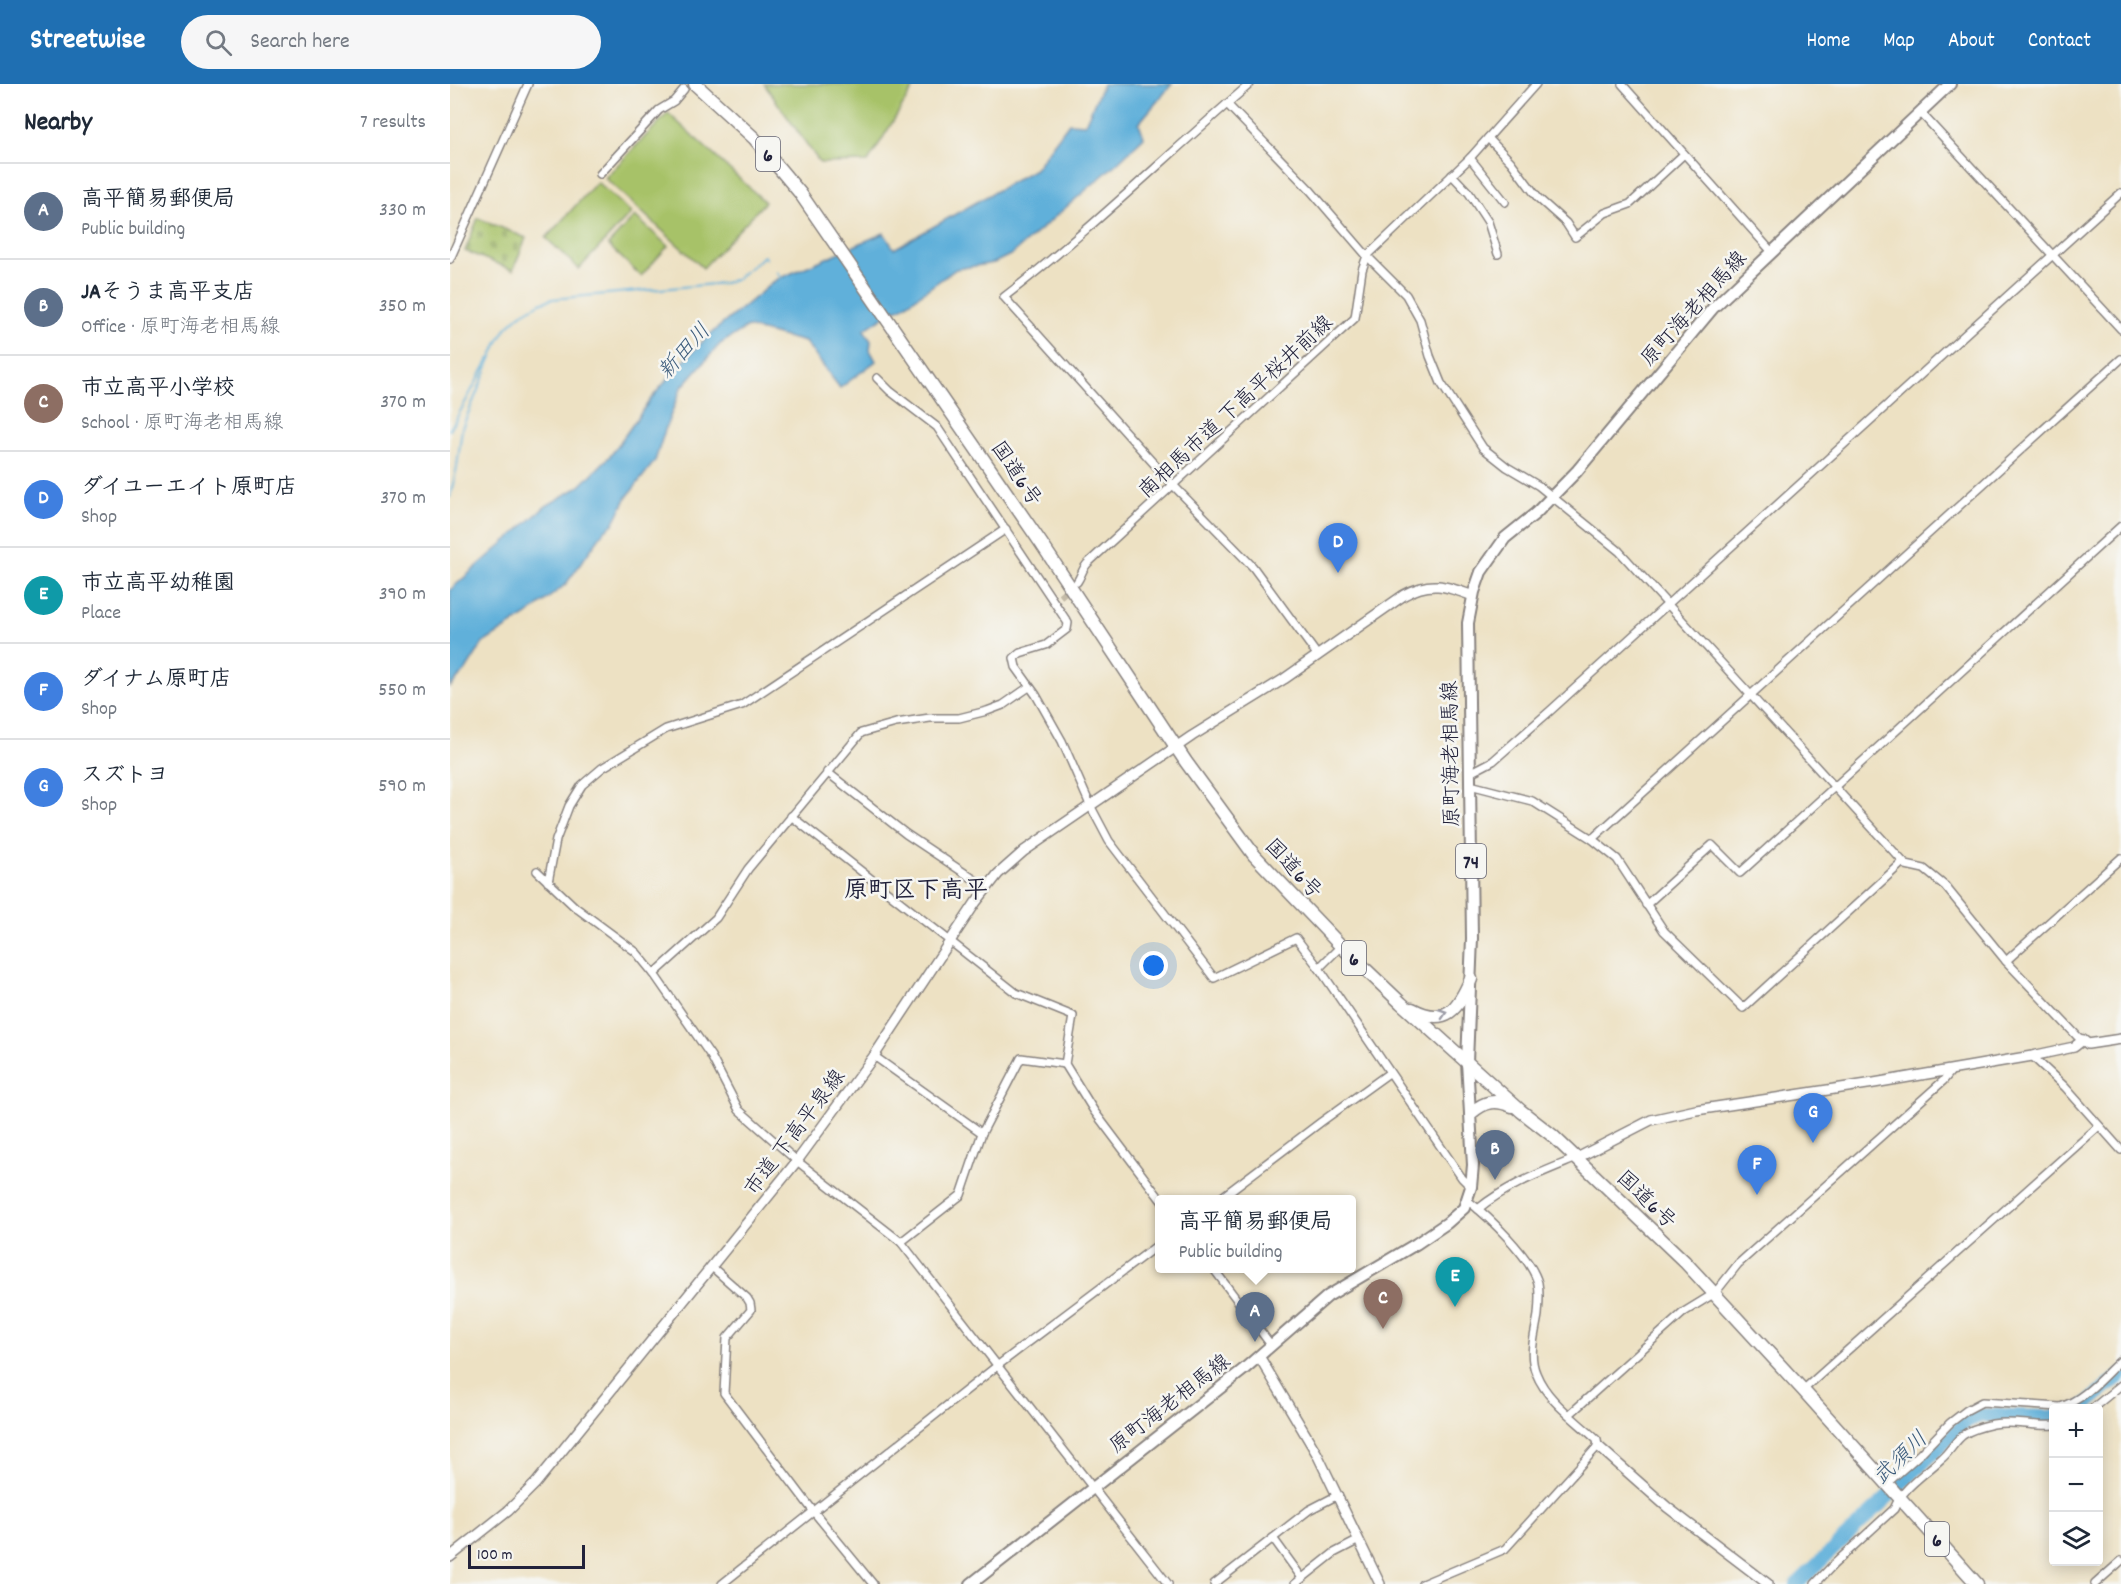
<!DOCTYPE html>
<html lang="en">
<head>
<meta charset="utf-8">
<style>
  :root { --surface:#fff; --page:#f6f6f7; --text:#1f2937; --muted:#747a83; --line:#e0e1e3; --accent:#1f6fb2 }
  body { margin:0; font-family:Dekko,"Klee One",sans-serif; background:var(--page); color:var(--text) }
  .controls { position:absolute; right:18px; bottom:18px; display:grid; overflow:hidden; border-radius:6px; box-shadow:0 3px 15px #0003 }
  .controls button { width:54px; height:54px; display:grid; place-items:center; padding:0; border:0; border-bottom:2px solid var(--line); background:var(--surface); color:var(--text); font:30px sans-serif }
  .scale { position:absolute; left:18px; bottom:15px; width:117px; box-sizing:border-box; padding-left:6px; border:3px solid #22223b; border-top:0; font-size:16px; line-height:21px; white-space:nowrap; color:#22223b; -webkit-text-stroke:4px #f6f6f2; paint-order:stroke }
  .you { position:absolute; left:704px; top:882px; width:21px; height:21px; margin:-15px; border:4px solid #fff; border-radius:50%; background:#1a73e8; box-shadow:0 0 0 9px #1a73e833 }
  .badge { display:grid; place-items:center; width:39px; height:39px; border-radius:50%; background:var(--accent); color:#fff; font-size:20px; font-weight:700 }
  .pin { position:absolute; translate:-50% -50px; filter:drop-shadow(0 2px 3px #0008) }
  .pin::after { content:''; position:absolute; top:32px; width:21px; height:18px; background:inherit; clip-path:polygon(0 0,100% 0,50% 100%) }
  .popup { position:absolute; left:705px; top:1111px; width:201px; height:78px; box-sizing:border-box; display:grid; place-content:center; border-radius:6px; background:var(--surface); filter:drop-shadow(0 2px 4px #0005); font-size:20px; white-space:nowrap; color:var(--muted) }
  .popup b { font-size:22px; color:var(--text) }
  .popup::after { content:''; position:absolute; left:50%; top:100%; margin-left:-12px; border:12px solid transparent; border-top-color:var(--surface) }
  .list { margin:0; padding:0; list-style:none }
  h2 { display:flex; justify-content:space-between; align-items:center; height:78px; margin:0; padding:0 24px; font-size:26px }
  h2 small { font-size:20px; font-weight:400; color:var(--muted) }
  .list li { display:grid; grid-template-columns:39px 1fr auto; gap:18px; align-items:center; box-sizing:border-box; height:96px; padding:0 24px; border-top:2px solid var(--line) }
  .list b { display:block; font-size:22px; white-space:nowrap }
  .list p { margin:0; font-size:20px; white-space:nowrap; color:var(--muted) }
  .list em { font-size:20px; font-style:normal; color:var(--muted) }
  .icon { flex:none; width:33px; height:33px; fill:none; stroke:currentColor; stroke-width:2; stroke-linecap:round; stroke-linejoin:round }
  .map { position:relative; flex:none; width:1671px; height:1500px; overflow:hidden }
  header { display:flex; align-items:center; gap:36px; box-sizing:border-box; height:84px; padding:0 30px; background:var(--accent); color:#fff }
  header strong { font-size:28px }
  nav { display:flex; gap:33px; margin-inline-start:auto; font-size:21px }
  .search { width:420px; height:54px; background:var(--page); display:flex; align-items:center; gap:15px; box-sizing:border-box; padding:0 21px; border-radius:33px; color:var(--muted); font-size:22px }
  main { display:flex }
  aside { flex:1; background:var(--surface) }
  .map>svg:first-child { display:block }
  .cemetery { fill:url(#cemetery-stones); stroke:#647252; stroke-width:1.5 }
  .garden { fill:#a7c268; stroke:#647252; stroke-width:1.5 }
  .water { fill:#60b0da; stroke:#41698a; stroke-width:1.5 }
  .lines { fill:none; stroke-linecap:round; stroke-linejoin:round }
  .stream { stroke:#60b0da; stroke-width:2 }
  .river { stroke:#60b0da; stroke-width:14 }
  .street-tunnel { stroke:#c4bba8; stroke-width:7; stroke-dasharray:7 3.5; stroke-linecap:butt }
  .street-casing { stroke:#88827f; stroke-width:10 }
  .secondary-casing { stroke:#88827f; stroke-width:12 }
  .primary-casing { stroke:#88827f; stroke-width:14 }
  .highway-casing { stroke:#88827f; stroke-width:15 }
  .street { stroke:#fff; stroke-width:7 }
  .secondary { stroke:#fff; stroke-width:9 }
  .primary { stroke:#fff; stroke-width:10 }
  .highway { stroke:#fff; stroke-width:12 }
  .oneway { stroke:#9c9ca7 }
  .labels { text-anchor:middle; stroke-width:5; stroke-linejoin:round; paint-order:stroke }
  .shield { fill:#f6f6f2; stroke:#626272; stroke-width:1.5 }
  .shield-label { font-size:20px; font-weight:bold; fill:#22223b }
  .street-label { font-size:21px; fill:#22223b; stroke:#f6f6f2 }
  .water-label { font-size:22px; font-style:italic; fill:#3b5b7b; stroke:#f6f6f2 }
  .quarter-label { font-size:24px; font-weight:bold; fill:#22223b; stroke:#f6f6f2 }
</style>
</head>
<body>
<header>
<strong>Streetwise</strong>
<div class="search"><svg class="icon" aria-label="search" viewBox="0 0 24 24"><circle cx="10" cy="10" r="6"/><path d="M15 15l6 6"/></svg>Search here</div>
<nav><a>Home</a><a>Map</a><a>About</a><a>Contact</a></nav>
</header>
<main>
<aside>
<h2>Nearby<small>7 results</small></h2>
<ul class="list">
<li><span class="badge" style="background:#5c6f8a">A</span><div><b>高平簡易郵便局</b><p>Public building</p></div><em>330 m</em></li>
<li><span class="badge" style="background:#5c6f8a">B</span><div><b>JAそうま高平支店</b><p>Office · 原町海老相馬線</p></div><em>350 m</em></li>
<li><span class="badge" style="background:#8d6e63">C</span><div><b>市立高平小学校</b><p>School · 原町海老相馬線</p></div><em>370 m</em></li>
<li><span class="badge" style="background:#3f7fe0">D</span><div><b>ダイユーエイト原町店</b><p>Shop</p></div><em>370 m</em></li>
<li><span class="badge" style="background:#0f9aa8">E</span><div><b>市立高平幼稚園</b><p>Place</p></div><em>390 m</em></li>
<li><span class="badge" style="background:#3f7fe0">F</span><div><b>ダイナム原町店</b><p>Shop</p></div><em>550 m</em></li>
<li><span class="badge" style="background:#3f7fe0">G</span><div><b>スズトヨ</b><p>Shop</p></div><em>590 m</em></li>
</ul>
</aside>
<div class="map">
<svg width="1671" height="1500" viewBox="0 0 1671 1500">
  <defs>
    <pattern id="cemetery-stones" width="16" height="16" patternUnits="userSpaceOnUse" patternTransform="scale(1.5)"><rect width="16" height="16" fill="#a7c268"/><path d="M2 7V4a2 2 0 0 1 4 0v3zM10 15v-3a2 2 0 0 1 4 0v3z" fill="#8fa65b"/></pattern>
  </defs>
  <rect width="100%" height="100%" fill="#f6f6f2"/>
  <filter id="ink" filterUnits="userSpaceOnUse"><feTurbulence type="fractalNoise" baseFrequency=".0167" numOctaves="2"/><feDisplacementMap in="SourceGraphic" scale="12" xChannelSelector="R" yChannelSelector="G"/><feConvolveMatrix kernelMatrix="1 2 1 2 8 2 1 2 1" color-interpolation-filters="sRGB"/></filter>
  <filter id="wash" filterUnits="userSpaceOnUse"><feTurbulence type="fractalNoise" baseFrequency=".008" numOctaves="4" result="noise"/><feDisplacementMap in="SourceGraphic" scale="24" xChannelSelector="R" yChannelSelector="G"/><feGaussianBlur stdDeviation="1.35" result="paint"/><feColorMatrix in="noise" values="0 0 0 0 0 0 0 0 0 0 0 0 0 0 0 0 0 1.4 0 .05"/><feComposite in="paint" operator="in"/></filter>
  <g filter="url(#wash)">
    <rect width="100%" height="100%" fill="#ede1c3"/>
    <!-- cemetery -->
    <polygon class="cemetery" points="28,134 76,154 63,186 15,167"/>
    <!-- garden -->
    <g class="garden">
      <polygon points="314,0 466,0 418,78 370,79"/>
      <polygon points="218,29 315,118 253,184 155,94"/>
      <polygon points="147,98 181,129 129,185 96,154"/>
      <polygon points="185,132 218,162 191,192 158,161"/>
    </g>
    <!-- water -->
    <polygon class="water" points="653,0 722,0 689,39 694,53 666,80 562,170 544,179 506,185 451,224 444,226 414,246 421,257 420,266 426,277 390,304 355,258 297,243 270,260 231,304 216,343 205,377 177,413 163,440 154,447 116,500 77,531 33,559 16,586 0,603 0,506 96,422 130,402 161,371 200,316 227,284 258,252 326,196 434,149 444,165 585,85 619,39 635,40"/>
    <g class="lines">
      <!-- stream -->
      <g class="stream">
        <polyline points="327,188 333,196"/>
        <polyline points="0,346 39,275"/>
        <polyline points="0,413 7,383 12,344 48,258 57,243 71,230 90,219 102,215 275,199 286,195 314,172 316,175"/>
      </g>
      <!-- river -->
      <g class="river">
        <polyline points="1632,1324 1671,1291"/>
        <polyline points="1347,1500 1517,1337 1531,1331 1604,1333"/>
      </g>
    </g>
  </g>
  <g filter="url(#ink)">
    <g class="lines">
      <!-- street-tunnel -->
      <polyline class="street-tunnel" points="610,512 622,502"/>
      <defs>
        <g id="street">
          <path d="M 800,0 C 717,71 640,147 554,213 L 723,401 L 803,483 L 868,572"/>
          <polyline points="1172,0 1322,168"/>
          <polyline points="777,20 861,107 917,172 956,211 970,236 980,272 991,299 1033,364 1057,383 1089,402 1169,467 1456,781 1474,785 1495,802 1556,877 1628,953 1633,956"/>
          <polyline points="1470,28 1671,245"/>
          <polyline points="1038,54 1061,78 1088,114 1116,139 1125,153 1155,129 1180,120 1234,70"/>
          <polyline points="1020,74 1055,118"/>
          <polyline points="150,90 209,26 224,17 234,5"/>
          <polyline points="1002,91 1019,109 1038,138 1048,170"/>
          <polyline points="0,175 78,0"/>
          <polyline points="427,294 440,307 487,343 618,539 617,545 596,561 570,569 564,574 566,583 586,611 612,657 641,723 659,757 764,894 846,854 869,884 1012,1094 1021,1103"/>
          <path d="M 627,498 C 632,491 632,484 639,478 L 905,234 L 912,186 L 917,172 L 1020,74 L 1086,0"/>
          <polyline points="377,688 456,750 537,804"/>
          <polyline points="1020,689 1043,677 1100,627 1671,109"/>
          <polyline points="1020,701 1082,717 1142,755 1167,775 1214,847 1293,924 1453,778"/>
          <polyline points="341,732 566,909 623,932 615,980 644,1027 711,1116"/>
          <polyline points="1142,755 1671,275"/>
          <polyline points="87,787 125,823 186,868 204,890 261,972 289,1026 347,1077 451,1158 718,1500"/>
          <polyline points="98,798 106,756 119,722 132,701 152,684 216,645 292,621 556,445"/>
          <polyline points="1196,821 1262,761 1290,789 1671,442"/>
          <polyline points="1556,877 1671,774"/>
          <polyline points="869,884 891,862"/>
          <polyline points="204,890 266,834 298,785 411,649 446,639 480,634 509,634 537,627 553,621 579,603"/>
          <polyline points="424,972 532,1049"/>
          <polyline points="1582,972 1615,1003 1671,1066"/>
          <polyline points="768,1116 871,1038 939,989"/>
          <path d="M 1028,1125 C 1057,1101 1093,1088 1127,1074"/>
          <polyline points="451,1158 511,1111 532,1049 571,974 615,980"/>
          <polyline points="262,1183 297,1214 300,1219 301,1226 277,1254 274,1309 364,1428 423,1500"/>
          <polyline points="763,1184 821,1261"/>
          <polyline points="1353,1306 1649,1042"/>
          <polyline points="1643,1324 1671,1301"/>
          <polyline points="1120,1330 1234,1228 1265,1209 1288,1180 1493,997 1502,986"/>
          <path d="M 1437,1399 L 1470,1370 L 1500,1339 L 1517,1326 L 1532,1318 L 1610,1323 C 1635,1316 1653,1292 1671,1276"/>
          <polyline points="823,1454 852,1494"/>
          <polyline points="272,1500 547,1282 709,1160"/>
          <polyline points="764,1500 859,1426 888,1411"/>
          <polyline points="845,1500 884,1469 909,1456"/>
          <path d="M 972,1500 L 1055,1465 L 1148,1362 L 1147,1356 C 1126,1336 1097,1317 1086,1289 C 1078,1270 1085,1251 1088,1231 C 1089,1220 1090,1209 1088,1199 C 1081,1173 1039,1133 1017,1116"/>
          <path d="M 1365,1500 L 1383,1481 L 1444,1425 C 1453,1403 1474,1391 1491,1375 C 1500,1368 1504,1358 1513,1351 C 1521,1345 1534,1342 1543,1340 C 1563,1336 1584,1343 1604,1341"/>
          <polyline points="1645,1500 1671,1477"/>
        </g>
        <g id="secondary">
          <polyline points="1127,1074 1201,1036 1246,1026 1424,999 1582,972 1624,963 1633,956 1638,960 1671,955"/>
          <polyline points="809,1272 867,1370 930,1500"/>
          <polyline points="1148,1362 1217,1423 1318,1500"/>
          <path d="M 0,1473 L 58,1427 L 86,1399 L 347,1077 L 424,972 L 526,818 L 548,790 L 574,767 L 742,652 L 834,595 L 954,511 C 981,496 996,502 1023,512"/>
        </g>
        <polyline id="primary" points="521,1500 793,1286 878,1212 966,1160 997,1139 1014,1124 1021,1103 1023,1081 1017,978 1022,854 1018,539 1024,508 1031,488 1055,454 1086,429 1127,387 1263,224 1500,0"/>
        <g id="highway">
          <polyline points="245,0 304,54 350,109 591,459 736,678 804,771 891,862 951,919 1071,1027 1103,1052 1235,1178 1353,1306 1527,1500"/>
          <path d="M 962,925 C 996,943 1008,925 1021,895"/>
          <path d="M 1021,1029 C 1035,1017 1045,1015 1062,1022"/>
        </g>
      </defs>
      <!-- street casing -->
      <use href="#street" class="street-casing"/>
      <!-- secondary casing -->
      <use href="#secondary" class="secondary-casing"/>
      <!-- primary casing -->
      <use href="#primary" class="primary-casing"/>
      <!-- highway casing -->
      <use href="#highway" class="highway-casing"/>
      <!-- street -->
      <use href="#street" class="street"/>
      <!-- secondary -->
      <use href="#secondary" class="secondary"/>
      <!-- primary -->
      <use href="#primary" class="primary"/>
      <!-- highway -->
      <use href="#highway" class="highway"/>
    </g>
    <!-- one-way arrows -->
    <defs><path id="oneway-chevron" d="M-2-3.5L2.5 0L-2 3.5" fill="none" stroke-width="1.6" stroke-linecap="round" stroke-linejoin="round" transform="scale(1.5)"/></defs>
    <use class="oneway" href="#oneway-chevron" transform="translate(993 929) rotate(-19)"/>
  </g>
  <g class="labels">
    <!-- shield labels -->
    <g class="shield">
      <rect x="306" y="53" width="24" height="34" rx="4.5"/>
      <rect x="1006" y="760" width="30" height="34" rx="4.5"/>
      <rect x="892" y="857" width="24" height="34" rx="4.5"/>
      <rect x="1475" y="1438" width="24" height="34" rx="4.5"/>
    </g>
    <g class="shield-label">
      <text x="318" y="77">6</text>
      <text x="1021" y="784">74</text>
      <text x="904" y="881">6</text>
      <text x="1487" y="1462">6</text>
    </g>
    <!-- street labels -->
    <g class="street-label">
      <text transform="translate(1243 224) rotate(-48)" y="7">原町海老相馬線</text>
      <text transform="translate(785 322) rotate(-43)" y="7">南相馬市道 下高平桜井前線</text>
      <text transform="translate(567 389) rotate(56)" y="7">国道6号</text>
      <text transform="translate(1000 670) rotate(-91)" y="7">原町海老相馬線</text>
      <text transform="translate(844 784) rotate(47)" y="7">国道6号</text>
      <text transform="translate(344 1048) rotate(-53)" y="7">市道 下高平泉線</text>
      <text transform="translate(1197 1115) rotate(44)" y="7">国道6号</text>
      <text transform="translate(719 1319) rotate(-38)" y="7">原町海老相馬線</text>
    </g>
    <!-- water labels -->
    <g class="water-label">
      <text transform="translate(233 266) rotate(-48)" y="8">新田川</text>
      <text transform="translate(1449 1373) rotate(-44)" y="8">武須川</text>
    </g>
    <!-- quarter labels -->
    <g class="quarter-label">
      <text x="466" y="813">原町区下高平</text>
    </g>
  </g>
</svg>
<div class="controls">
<button>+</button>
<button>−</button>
<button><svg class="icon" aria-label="layers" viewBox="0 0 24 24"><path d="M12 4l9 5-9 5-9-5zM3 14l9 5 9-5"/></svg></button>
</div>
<div class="scale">100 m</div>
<div class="you"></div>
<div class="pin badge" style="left:805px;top:1258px;background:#5c6f8a">A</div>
<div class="popup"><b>高平簡易郵便局</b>Public building</div>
<div class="pin badge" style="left:1045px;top:1096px;background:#5c6f8a">B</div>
<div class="pin badge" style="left:933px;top:1245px;background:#8d6e63">C</div>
<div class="pin badge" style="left:888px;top:489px;background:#3f7fe0">D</div>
<div class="pin badge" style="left:1005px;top:1223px;background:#0f9aa8">E</div>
<div class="pin badge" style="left:1307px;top:1111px;background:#3f7fe0">F</div>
<div class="pin badge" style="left:1363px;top:1059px;background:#3f7fe0">G</div>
</div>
</main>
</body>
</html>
